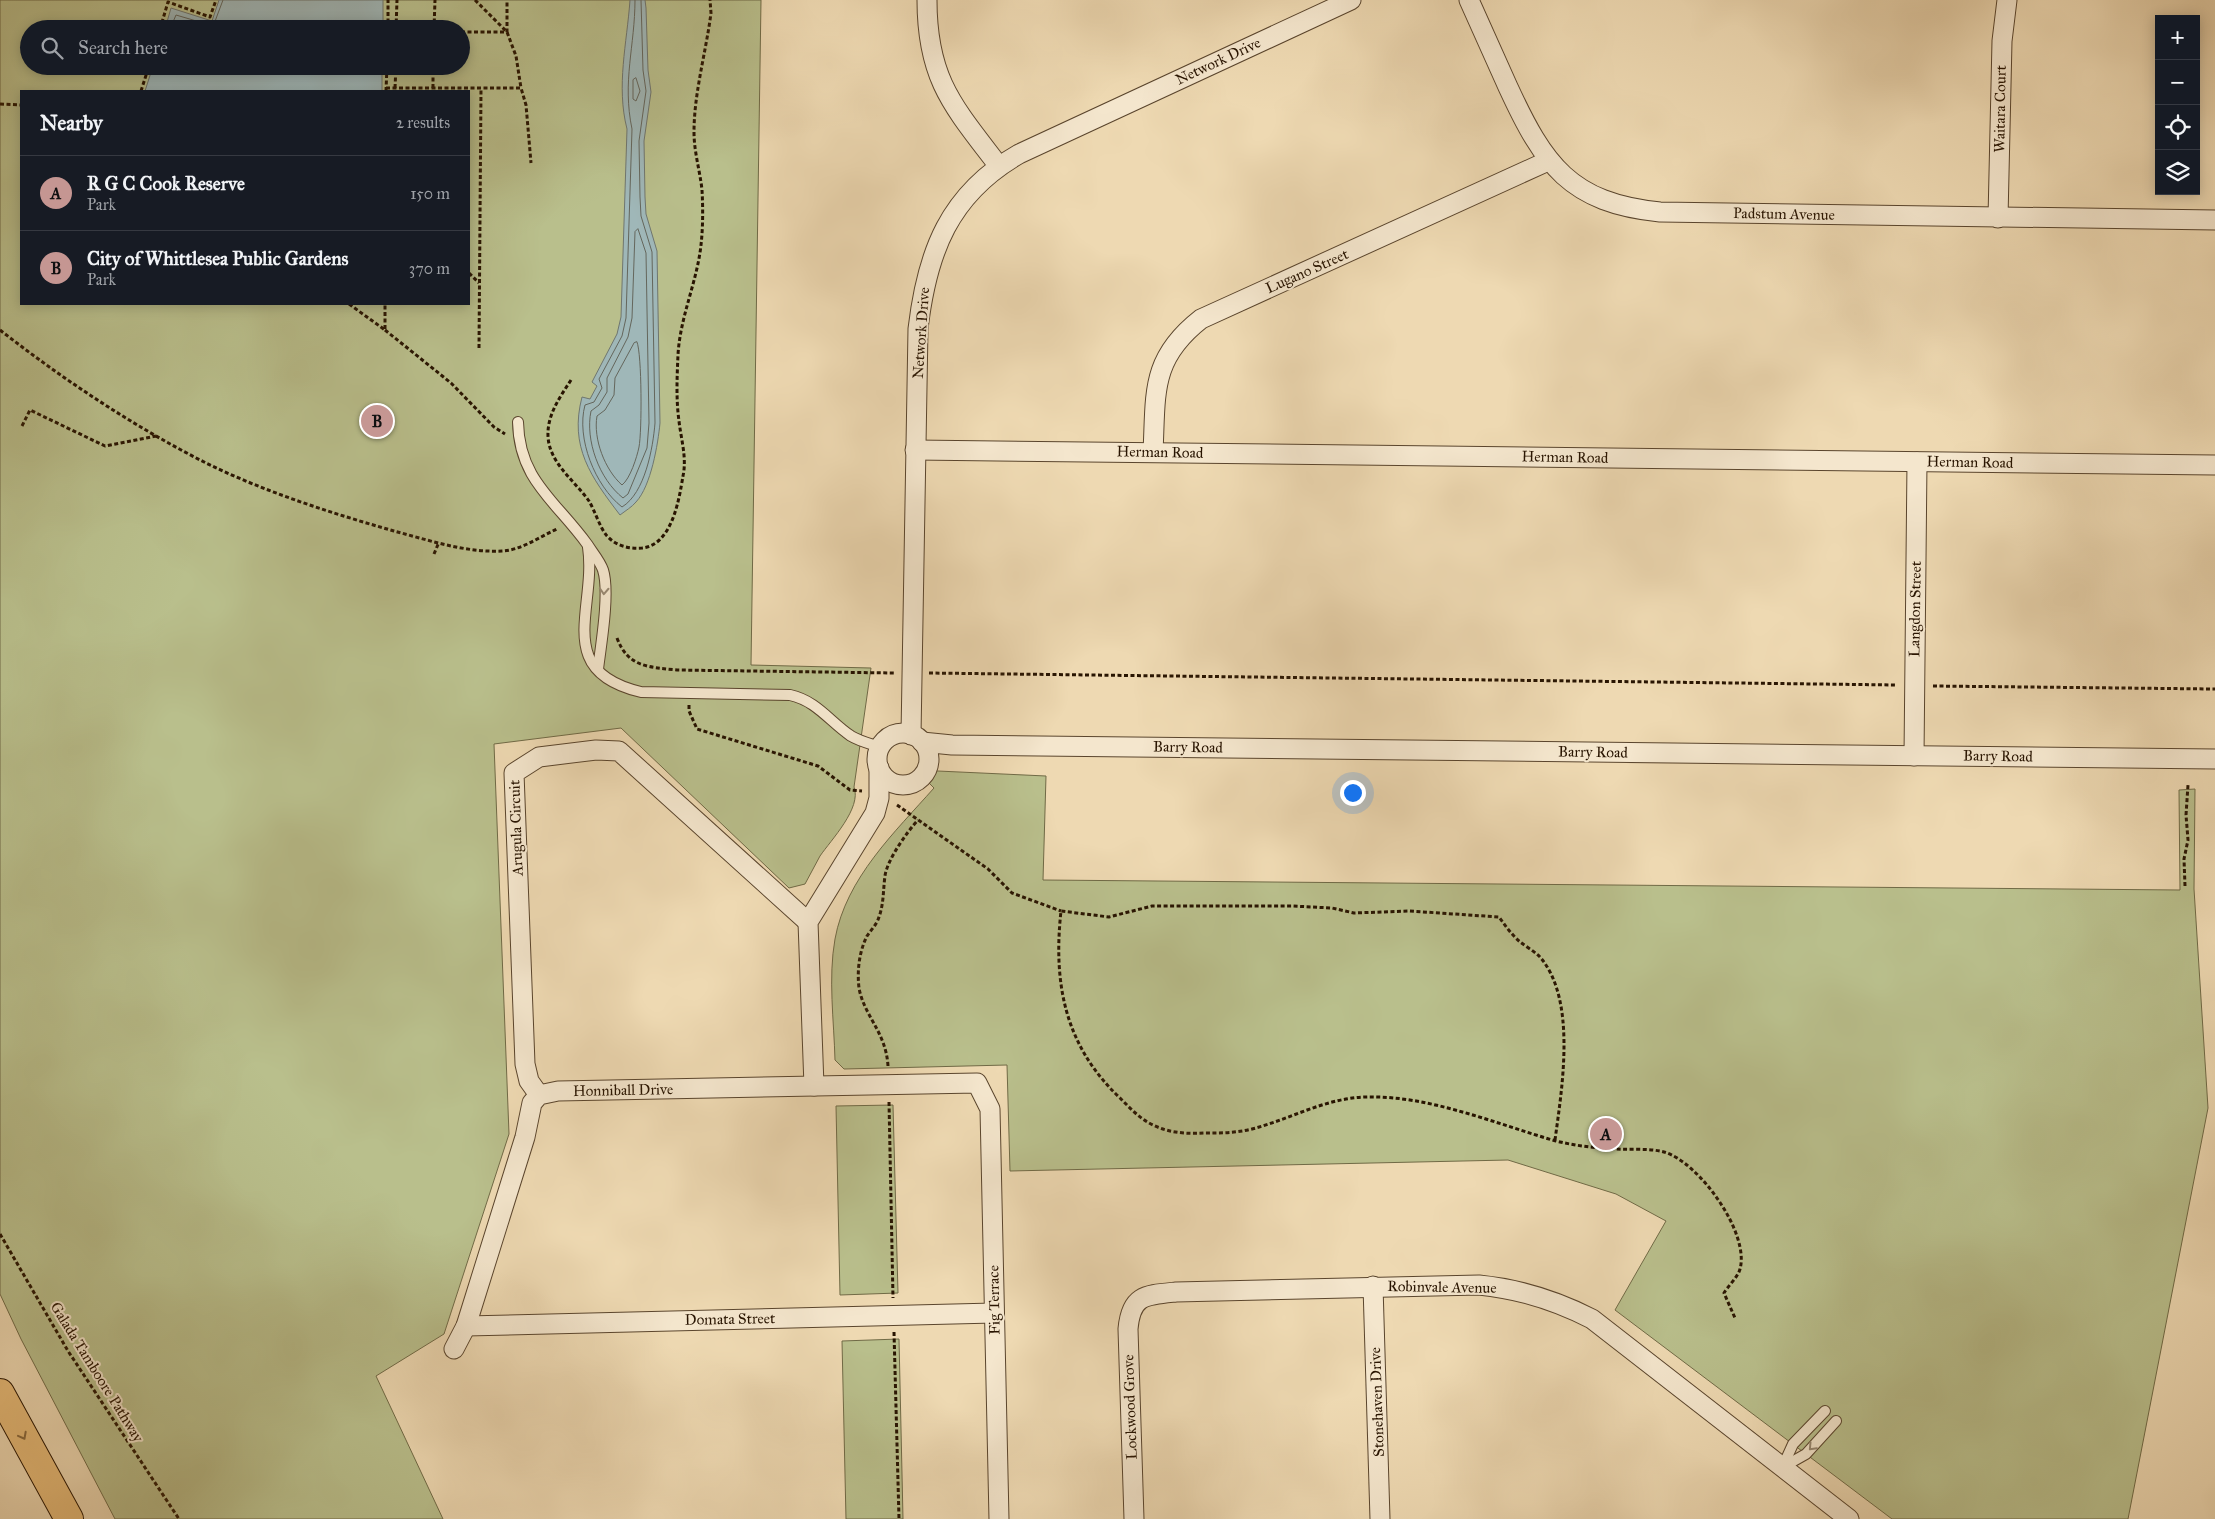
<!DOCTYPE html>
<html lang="en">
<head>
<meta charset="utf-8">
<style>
  :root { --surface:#171b24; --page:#242831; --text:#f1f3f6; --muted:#9ea1a6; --line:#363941; --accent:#c59692 }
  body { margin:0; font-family:"IM FELL Great Primer",serif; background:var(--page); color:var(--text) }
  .controls { position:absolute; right:15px; top:15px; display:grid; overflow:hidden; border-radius:0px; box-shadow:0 2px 12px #0003 }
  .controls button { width:45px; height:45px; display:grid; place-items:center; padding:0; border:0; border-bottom:1px solid var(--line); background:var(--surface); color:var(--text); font:25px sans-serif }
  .you { position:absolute; left:1352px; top:792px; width:18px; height:18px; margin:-12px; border:4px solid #fff; border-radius:50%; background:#1a73e8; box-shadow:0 0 0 8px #1a73e833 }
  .badge { display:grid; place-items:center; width:32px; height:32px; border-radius:50%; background:var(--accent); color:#111; font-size:16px; font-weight:700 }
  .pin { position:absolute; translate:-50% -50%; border:2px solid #fff; box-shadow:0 1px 5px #0006 }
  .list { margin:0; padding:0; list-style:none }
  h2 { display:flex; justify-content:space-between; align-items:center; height:65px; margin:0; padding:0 20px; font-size:21px }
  h2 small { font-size:16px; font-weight:400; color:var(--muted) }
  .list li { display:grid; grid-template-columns:32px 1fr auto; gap:15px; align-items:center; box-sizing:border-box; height:75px; padding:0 20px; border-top:1px solid var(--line) }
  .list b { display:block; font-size:19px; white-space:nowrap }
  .list p { margin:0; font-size:16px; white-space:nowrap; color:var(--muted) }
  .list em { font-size:16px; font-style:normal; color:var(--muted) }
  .icon { flex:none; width:28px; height:28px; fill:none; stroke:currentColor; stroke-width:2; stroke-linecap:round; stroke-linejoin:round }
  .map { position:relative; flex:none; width:2215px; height:1519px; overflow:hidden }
  .search { position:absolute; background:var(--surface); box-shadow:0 2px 12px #0003; left:20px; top:20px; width:450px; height:55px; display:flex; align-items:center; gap:12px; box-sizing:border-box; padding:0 18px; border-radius:28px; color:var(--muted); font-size:19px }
  .panel { position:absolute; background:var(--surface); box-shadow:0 2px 12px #0003; left:20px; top:90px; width:450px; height:215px; border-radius:0px }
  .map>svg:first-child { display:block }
  .green { fill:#b9bf8c; stroke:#706a46; fill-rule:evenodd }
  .water { fill:#9fb7b8; stroke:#6f766f }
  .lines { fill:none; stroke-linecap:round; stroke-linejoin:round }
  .shore { stroke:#64665c; stroke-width:1 }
  .lane-casing { stroke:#5a452d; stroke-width:12 }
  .street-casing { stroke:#5a452d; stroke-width:21 }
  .highway-casing { stroke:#281401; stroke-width:30 }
  .path { stroke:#281401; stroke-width:3; stroke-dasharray:4 2.5; stroke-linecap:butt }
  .lane { stroke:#f4e6cd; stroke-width:10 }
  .street { stroke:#f4e6cd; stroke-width:19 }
  .highway { stroke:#e7bc79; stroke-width:28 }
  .oneway { stroke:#988871 }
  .oneway2 { stroke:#88683d }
  .labels { text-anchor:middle; stroke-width:4; stroke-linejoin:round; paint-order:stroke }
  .street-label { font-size:15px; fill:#281401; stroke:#f4e6cd }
</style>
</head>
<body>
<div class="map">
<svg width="2215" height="1519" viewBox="0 0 2215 1519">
  <rect width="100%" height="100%" fill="#eed9b2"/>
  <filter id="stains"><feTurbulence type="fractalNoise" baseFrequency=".004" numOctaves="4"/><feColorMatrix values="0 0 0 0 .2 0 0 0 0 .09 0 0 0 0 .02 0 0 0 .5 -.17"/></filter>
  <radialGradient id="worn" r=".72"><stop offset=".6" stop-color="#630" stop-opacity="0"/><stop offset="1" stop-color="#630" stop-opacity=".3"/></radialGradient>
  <!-- green -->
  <g class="green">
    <path d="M 0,0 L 761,0 L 751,665 L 871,668 L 854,787 C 862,808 831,840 820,856 C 815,865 810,875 805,884 L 789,888 L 621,728 L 494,744 L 509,1134 L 444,1334 L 376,1376 L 443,1519 L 115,1519 L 21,1339 L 0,1294 ZM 29,29 L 461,29 L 461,66 L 29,66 ZM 21,91 L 469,91 L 469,304 L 21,304 Z"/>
    <path d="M 916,770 L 1046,776 L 1043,880 L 2180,890 L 2179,790 L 2195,789 L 2194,889 L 2208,1108 L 2128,1519 L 1892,1519 L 1615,1310 L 1666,1221 L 1616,1194 L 1508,1160 L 1010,1171 L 1007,1065 L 844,1069 L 835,1060 C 834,1021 828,978 835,939 C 846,878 895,832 934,788 Z"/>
    <polygon points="893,1105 898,1293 840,1295 836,1106"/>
    <polygon points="899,1339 903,1519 846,1519 842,1341"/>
  </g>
  <!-- water -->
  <g class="water">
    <polygon points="219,0 383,0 383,29 165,29 171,8 212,21"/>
    <path d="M 630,0 L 645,0 L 646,8 L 648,70 L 651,92 L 644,141 L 645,197 L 646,214 L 657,251 L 660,423 C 658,444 651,486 636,502 C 632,507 625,511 620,515 C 591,477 569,447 582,397 L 590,399 L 597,386 L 592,382 L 617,334 L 621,317 L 627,129 C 616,86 627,43 630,0 Z"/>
    <polygon points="153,66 382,66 382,91 145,91"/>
  </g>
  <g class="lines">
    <!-- shore -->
    <g class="shore">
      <path d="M 635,0 C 635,46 622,81 632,129 L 626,318 L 622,336 L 599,379 L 602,388 L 594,402 L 585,405 C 576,438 595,486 622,507 C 645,493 653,448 655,423 L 652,252 L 641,216 L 640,197 L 639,141 L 646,91 L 643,70 L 641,0"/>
      <polyline points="170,29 176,15 210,25 214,24 223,0"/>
      <polygon points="636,78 640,91 636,101 633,99 633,80"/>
      <path d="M 638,229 L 646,253 L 649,423 L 647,448 L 628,494 L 623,498 C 599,479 585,440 591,411 L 599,405 L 607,392 L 607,378 L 628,337 L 632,318 L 635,232 Z"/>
      <path d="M 637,342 C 642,354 642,432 639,447 C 637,457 630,479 622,485 C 605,470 593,439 597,416 L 605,410 L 614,395 L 615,378 L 634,343 Z"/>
    </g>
    <defs>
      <g id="lane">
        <path d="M 518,422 C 519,480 556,501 587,544 C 592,552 600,561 603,570 C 610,592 601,645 598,669"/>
        <path d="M 588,547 C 597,608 552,671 641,692 L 790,695 C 817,701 829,721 851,736 C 859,741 871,744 880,747"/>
        <polyline points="1783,1466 1793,1444 1825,1411"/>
        <polyline points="1783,1467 1806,1454 1836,1421"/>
      </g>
      <g id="street">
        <path d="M 927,0 C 927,79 953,106 998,165"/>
        <path d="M 1469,0 C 1482,29 1495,58 1508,87 C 1544,165 1570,203 1660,212 L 2215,220"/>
        <polyline points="1998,218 2002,41 2007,0"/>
        <polyline points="915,450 2215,465"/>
        <path d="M 1153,452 C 1156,393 1150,359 1201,319 L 1548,161"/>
        <circle cx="903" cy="759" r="26"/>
        <path d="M 911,735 L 918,329 C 927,252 949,194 1019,154 L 1351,0"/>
        <polyline points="922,742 952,745 2215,759"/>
        <polyline points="1914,756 1917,462"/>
        <polyline points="814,1086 808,922 875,813 879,798 879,768"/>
        <polyline points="539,1095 529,1081 525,1064 514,773 539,757 596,750 619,751 808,922"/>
        <polyline points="1373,1286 1380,1519"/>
        <polyline points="466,1326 994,1313"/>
        <polyline points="454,1349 466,1326 525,1137 532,1103 539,1095 558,1091 977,1083 990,1109 999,1519"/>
        <path d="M 1134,1519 L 1128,1329 C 1131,1295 1145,1295 1176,1292 L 1479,1285 C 1520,1289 1555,1300 1592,1319 L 1849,1519"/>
      </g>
      <polyline id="highway" points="0,1393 69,1519"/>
    </defs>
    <!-- lane casing -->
    <use href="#lane" class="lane-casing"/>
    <!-- street casing -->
    <use href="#street" class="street-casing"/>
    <!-- highway casing -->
    <use href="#highway" class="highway-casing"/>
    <!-- path -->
    <g class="path">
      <polyline points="475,0 507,32 516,56 521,88"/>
      <polyline points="160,29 168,2 210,17 216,0"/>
      <polyline points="388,29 388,0"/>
      <polyline points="396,29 397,0"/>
      <polyline points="434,29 435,0"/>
      <polyline points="461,32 507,32 507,0"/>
      <polyline points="386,88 521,88 526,105 531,163"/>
      <polyline points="395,88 396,66"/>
      <polyline points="433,88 433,66"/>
      <polyline points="141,91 149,66"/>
      <polyline points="386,91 387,66"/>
      <polyline points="0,104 21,105"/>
      <polyline points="469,273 479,283"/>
      <polyline points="349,304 385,330 385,304"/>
      <path d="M 0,330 C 64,380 133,426 206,463 C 265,492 331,513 394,531 C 428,540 466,553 502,551 C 522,550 539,537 557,529"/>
      <polyline points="385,330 451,383 494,427 505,434"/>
      <polyline points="479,348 481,88"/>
      <path d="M 571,380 C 560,397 547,415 548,436 C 549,463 575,481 589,501 C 595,511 600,528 607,536 C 616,546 629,549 642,548 C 672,545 679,500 683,476 C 687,458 681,439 679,421 C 676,400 677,377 678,355 C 680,317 697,282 701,245 C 703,227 703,208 702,190 C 700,171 694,152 694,132 C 694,93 706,52 711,13 L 710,0"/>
      <polyline points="22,426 30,410 105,446 156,436"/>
      <polyline points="434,554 439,542"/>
      <path d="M 617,638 C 628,668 650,667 677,670 L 895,673"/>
      <polyline points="929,673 1897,685"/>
      <polyline points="1933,686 2215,689"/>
      <polyline points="689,705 689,711 697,729 818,766 850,790 862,791"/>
      <polyline points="897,805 988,869 1012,893 1061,911"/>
      <polyline points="2185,886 2184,859 2188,840 2186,815 2188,785"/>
      <path d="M 888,1066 C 886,1032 864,1016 859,988 C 857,971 859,952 867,936 C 871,930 877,924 879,917 C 884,903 883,890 885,876 C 887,860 907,832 918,820"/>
      <polyline points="889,1102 893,1298"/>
      <path d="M 1555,1140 C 1562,1088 1577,1000 1540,957 C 1534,951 1525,946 1519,941 C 1511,934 1505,925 1499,917 L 1409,911 L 1354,913 L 1332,908 L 1292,906 L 1152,906 L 1109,917 L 1061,911 C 1053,984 1065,1046 1120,1098 C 1130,1108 1140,1119 1153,1125 C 1169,1133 1187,1134 1204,1133 C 1220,1133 1236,1133 1252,1129 C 1291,1119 1325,1098 1366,1097 C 1429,1095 1496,1124 1556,1141 C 1576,1146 1596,1148 1617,1149 C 1632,1150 1649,1148 1664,1152 C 1699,1162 1750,1233 1740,1269 C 1738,1277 1728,1286 1724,1293 L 1735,1318"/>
      <polyline points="0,1234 68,1351 179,1519"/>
      <polyline points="894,1332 899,1519"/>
    </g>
    <!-- lane -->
    <use href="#lane" class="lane"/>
    <!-- street -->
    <use href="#street" class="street"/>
    <!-- highway -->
    <use href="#highway" class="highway"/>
  </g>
  <!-- one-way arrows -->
  <defs><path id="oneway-chevron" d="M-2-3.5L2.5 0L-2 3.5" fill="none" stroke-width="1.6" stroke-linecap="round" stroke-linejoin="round" transform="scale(1.25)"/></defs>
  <g class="oneway">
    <use href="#oneway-chevron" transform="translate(604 591) rotate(93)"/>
    <use href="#oneway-chevron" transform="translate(1812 1447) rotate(133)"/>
  </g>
  <use class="oneway2" href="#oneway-chevron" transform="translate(23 1436) rotate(62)"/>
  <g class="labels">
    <!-- street labels -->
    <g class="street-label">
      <text transform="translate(1218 61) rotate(-25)" y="5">Network Drive</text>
      <text transform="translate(2000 109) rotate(-89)" y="5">Waitara Court</text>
      <text transform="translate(1784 214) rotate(1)" y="5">Padstum Avenue</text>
      <text transform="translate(1307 271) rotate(-24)" y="5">Lugano Street</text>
      <text transform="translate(921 333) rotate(-86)" y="5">Network Drive</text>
      <text transform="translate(1160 452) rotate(1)" y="5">Herman Road</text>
      <text transform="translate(1565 457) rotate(1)" y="5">Herman Road</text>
      <text transform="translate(1970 462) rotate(1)" y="5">Herman Road</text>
      <text transform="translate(1915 609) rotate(-89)" y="5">Langdon Street</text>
      <text transform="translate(1188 747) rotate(1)" y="5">Barry Road</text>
      <text transform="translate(1593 752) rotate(1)" y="5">Barry Road</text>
      <text transform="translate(1998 756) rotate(1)" y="5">Barry Road</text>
      <text transform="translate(516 828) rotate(-92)" y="5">Arugula Circuit</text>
      <text transform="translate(623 1090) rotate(-1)" y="5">Honniball Drive</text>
      <text transform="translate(1442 1287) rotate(1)" y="5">Robinvale Avenue</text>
      <text transform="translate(994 1300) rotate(-91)" y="5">Fig Terrace</text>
      <text transform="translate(730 1319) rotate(-1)" y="5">Domata Street</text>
      <text transform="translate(97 1372) rotate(58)" y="5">Galada Tamboore Pathway</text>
      <text transform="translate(1377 1402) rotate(-92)" y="5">Stonehaven Drive</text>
      <text transform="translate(1130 1407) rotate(-92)" y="5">Lockwood Grove</text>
    </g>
  </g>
  <rect width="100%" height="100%" filter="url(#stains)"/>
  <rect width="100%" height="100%" fill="url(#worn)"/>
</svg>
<div class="controls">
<button>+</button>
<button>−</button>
<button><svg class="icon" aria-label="locate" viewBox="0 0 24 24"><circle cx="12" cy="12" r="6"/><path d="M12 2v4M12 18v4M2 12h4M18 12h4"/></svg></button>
<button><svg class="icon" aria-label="layers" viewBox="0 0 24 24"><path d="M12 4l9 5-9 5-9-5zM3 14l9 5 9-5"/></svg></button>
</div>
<div class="you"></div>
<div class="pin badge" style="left:1606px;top:1134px">A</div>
<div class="pin badge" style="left:377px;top:421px">B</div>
<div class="search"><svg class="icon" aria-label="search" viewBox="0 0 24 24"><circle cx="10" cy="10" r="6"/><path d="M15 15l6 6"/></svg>Search here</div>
<section class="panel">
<h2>Nearby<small>2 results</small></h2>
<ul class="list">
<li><span class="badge">A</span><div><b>R G C Cook Reserve</b><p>Park</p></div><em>150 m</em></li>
<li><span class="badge">B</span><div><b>City of Whittlesea Public Gardens</b><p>Park</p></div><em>370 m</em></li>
</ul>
</section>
</div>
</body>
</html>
